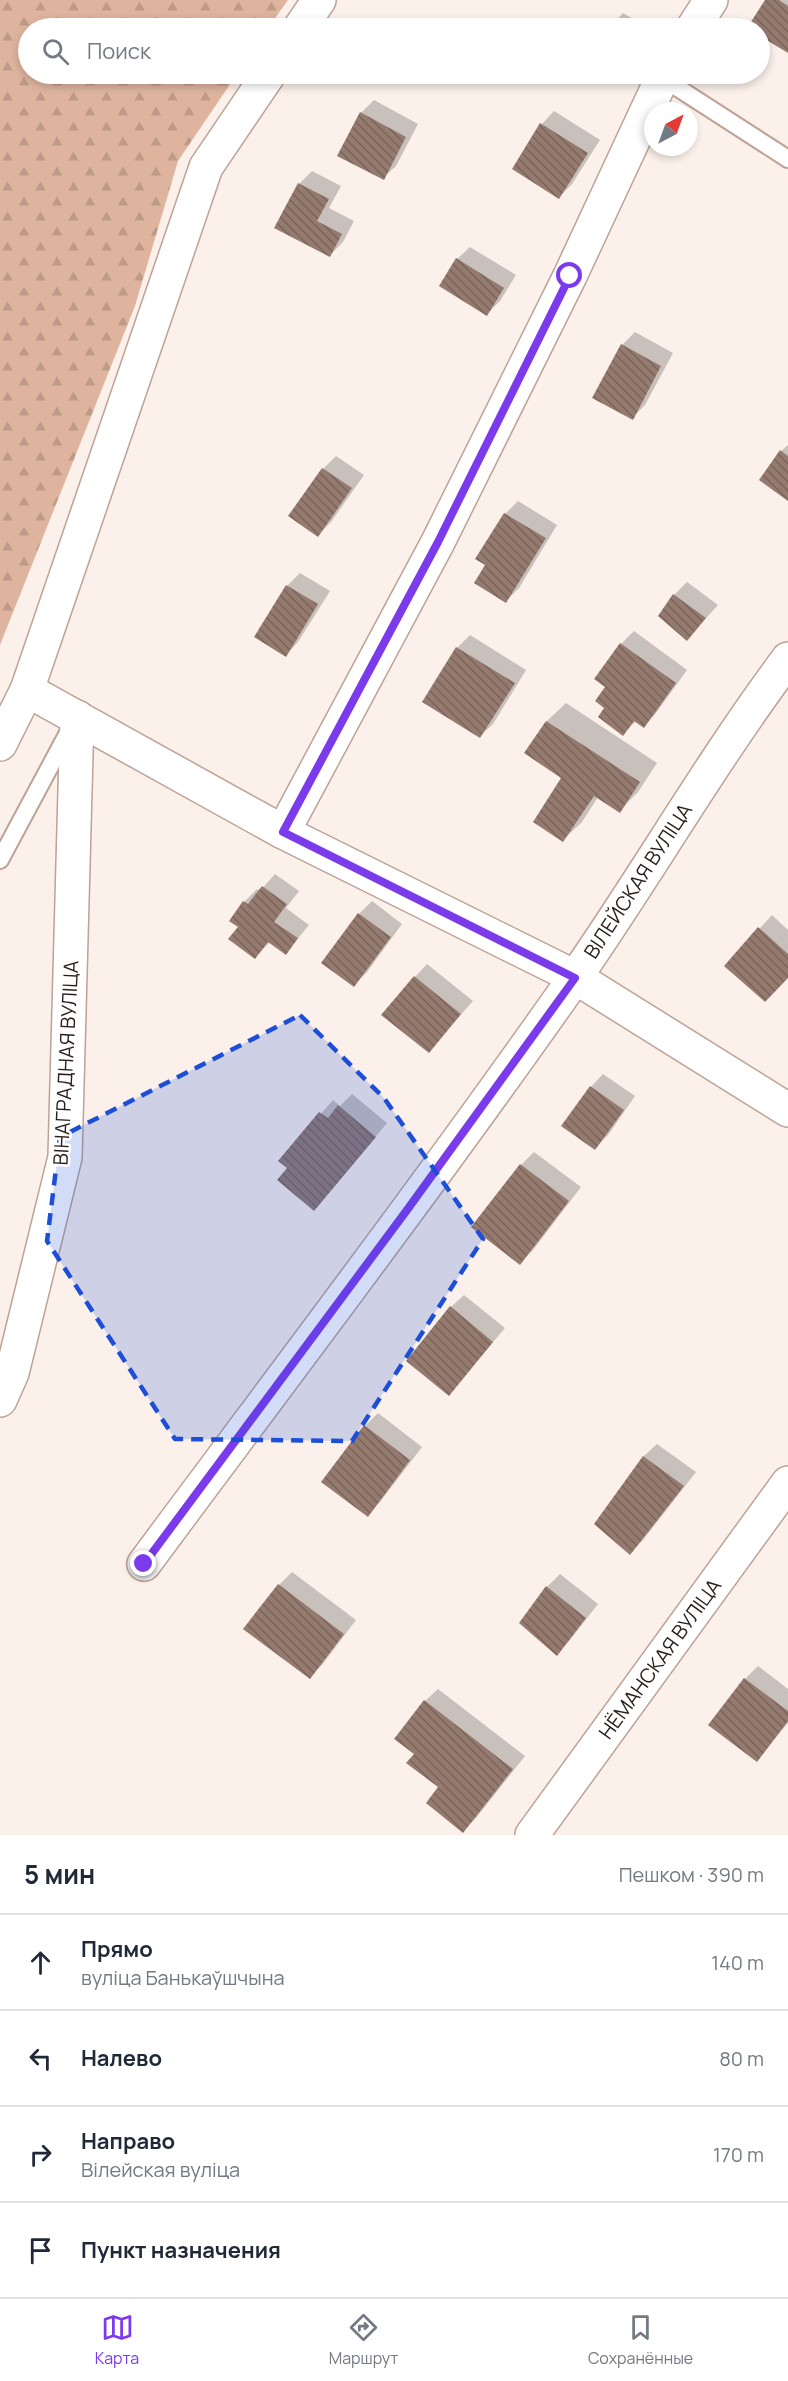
<!DOCTYPE html>
<html lang="ru">
<head>
<meta charset="utf-8">
<style>
  :root { --surface:#fff; --page:#f2f2f3; --text:#1f2937; --muted:#747a83; --line:#e0e1e3; --accent:#7c3aed }
  body { margin:0; font-family:Manrope,sans-serif; background:var(--page); color:var(--text) }
  .compass { position:absolute; left:644px; top:102px; width:54px; height:54px; border-radius:50%; background:var(--surface); box-shadow:0 3px 9px #0003; rotate:41deg }
  .stop { position:absolute; width:18px; height:18px; margin:-14px; border:4px solid #7c3aed; border-radius:50%; background:#fff }
  .stop.end { background:#7c3aed; border-color:#fff; box-shadow:0 2px 6px #0008 }
  .list { margin:0; padding:0; list-style:none }
  h2 { display:flex; justify-content:space-between; align-items:center; height:78px; margin:0; padding:0 24px; font-size:26px }
  h2 small { font-size:20px; font-weight:400; color:var(--muted) }
  .list li { display:grid; grid-template-columns:39px 1fr auto; gap:18px; align-items:center; box-sizing:border-box; height:96px; padding:0 24px; border-top:2px solid var(--line) }
  .list b { display:block; font-size:22px; white-space:nowrap }
  .list p { margin:0; font-size:20px; white-space:nowrap; color:var(--muted) }
  .list em { font-size:20px; font-style:normal; color:var(--muted) }
  .icon { flex:none; width:33px; height:33px; fill:none; stroke:currentColor; stroke-width:2; stroke-linecap:round; stroke-linejoin:round }
  .map { position:relative; flex:none; width:788px; height:1835px; overflow:hidden }
  .search { position:absolute; background:var(--surface); box-shadow:0 3px 9px #0003; left:18px; right:18px; top:18px; height:66px; display:flex; align-items:center; gap:15px; box-sizing:border-box; padding:0 21px; border-radius:33px; color:var(--muted); font-size:22px }
  .sheet { height:462px; background:var(--surface) }
  nav { display:flex; justify-content:space-around; align-items:center; box-sizing:border-box; height:84px; border-top:2px solid var(--line); background:var(--surface); font-size:16px; color:var(--muted) }
  nav a { display:grid; justify-items:center; gap:3px }
  nav .on { color:var(--accent) }
  .map>svg:first-child { display:block }
  .forest { fill:url(#forest-firs) }
  .shadow { fill:#0003 }
  .building { fill:url(#building-back-hatch) }
  .lines { fill:none; stroke-linecap:round; stroke-linejoin:round }
  .lane-casing { stroke:#bda295; stroke-width:20 }
  .street-casing { stroke:#bda295; stroke-width:36 }
  .lane { stroke:#fff; stroke-width:16 }
  .street { stroke:#fff; stroke-width:33 }
  .route { stroke:#7c3aed; stroke-width:8 }
  .marked { fill:#1d4ed8; fill-opacity:0.2; stroke:#1d4ed8; stroke-width:4.5; stroke-dasharray:12 8; stroke-linejoin:round }
  .labels { text-anchor:middle; stroke-width:5; stroke-linejoin:round; paint-order:stroke }
  .street-label { font-size:20px; fill:#291e19; stroke:#fff }
</style>
</head>
<body>
<div class="map">
<svg width="788" height="1835" viewBox="0 0 788 1835">
  <defs>
    <pattern id="forest-firs" width="22" height="20" patternUnits="userSpaceOnUse" patternTransform="scale(1.5)"><rect width="22" height="20" fill="#deb49f"/><path d="M5 1l3.5 6h-7zM16 11l3.5 6h-7z" fill="#be9a88"/></pattern>
    <pattern id="building-back-hatch" width="6" height="6" patternUnits="userSpaceOnUse" patternTransform="scale(1.5)"><rect width="6" height="6" fill="#957b6f"/><path d="M-1 5l2 2M0 0l6 6M5-1l2 2" fill="none" stroke="#7a645a"/></pattern>
  </defs>
  <rect width="100%" height="100%" fill="#fbf0ea"/>
  <!-- forest -->
  <polygon class="forest" points="0,0 288,0 268,28 28,28 28,74 237,74 178,161 135,306 0,645"/>
  <!-- shadow -->
  <g class="shadow">
    <polygon points="766,0 788,0 788,51 760,34 760,28 749,28"/>
    <polygon points="623,13 648,28 609,28"/>
    <polygon points="374,100 418,124 396,166 383,178 361,113"/>
    <polygon points="554,111 600,140 572,184 559,197 542,124"/>
    <polygon points="312,171 341,186 329,208 354,221 343,242 330,255 299,184"/>
    <polygon points="470,247 516,275 500,301 487,314 457,259"/>
    <polygon points="635,332 673,353 645,405 632,418 622,345"/>
    <polygon points="788,445 788,499 781,451"/>
    <polygon points="336,456 364,475 331,522 318,535 290,515 323,469"/>
    <polygon points="518,501 557,525 519,588 506,601 487,565 478,559 505,514"/>
    <polygon points="300,573 330,591 298,642 286,655 256,636 287,586"/>
    <polygon points="687,582 718,605 687,639 674,595"/>
    <polygon points="634,631 687,670 656,713 644,726 636,721 623,734 606,708 607,687 596,679 621,644"/>
    <polygon points="470,635 526,670 493,724 480,736 457,648"/>
    <polygon points="566,703 657,763 638,792 619,811 598,797 582,822 563,840 564,778 526,753 547,721"/>
    <polygon points="275,874 299,891 286,908 309,925 286,953 270,942 255,957 240,926 244,902 257,889 260,891"/>
    <polygon points="372,901 402,924 367,972 354,985 359,914"/>
    <polygon points="772,915 788,930 788,977 726,966"/>
    <polygon points="427,964 473,1001 429,1051 415,977"/>
    <polygon points="603,1074 635,1096 608,1135 595,1148 591,1087"/>
    <polygon points="352,1094 387,1123 326,1196 280,1161 333,1100 340,1106"/>
    <polygon points="534,1152 581,1187 533,1250 520,1263 473,1227 521,1165"/>
    <polygon points="464,1295 505,1328 449,1394 451,1307"/>
    <polygon points="378,1413 422,1447 380,1502 367,1515 365,1426"/>
    <polygon points="657,1444 696,1472 643,1540 630,1553 596,1524 644,1456"/>
    <polygon points="292,1572 356,1620 322,1665 309,1677 245,1629 279,1585"/>
    <polygon points="560,1574 598,1604 569,1641 556,1654 547,1587"/>
    <polygon points="758,1666 788,1689 788,1723 757,1760 745,1679"/>
    <polygon points="438,1689 525,1756 476,1818 463,1831 440,1787 416,1754 425,1701"/>
  </g>
  <!-- building -->
  <g class="building">
    <polygon points="765,0 779,0 788,6 788,53 760,36 760,28 747,28"/>
    <polygon points="360,112 406,137 384,180 337,156"/>
    <polygon points="540,123 588,153 559,199 512,169"/>
    <polygon points="298,183 329,199 317,221 342,234 330,257 274,228"/>
    <polygon points="456,258 504,288 487,316 439,286"/>
    <polygon points="621,344 661,366 633,420 592,398"/>
    <polygon points="780,450 788,456 788,501 759,480"/>
    <polygon points="322,468 352,488 318,537 288,516"/>
    <polygon points="504,513 546,538 506,603 474,583 485,565 475,559"/>
    <polygon points="286,585 318,604 286,657 254,637"/>
    <polygon points="673,594 706,618 687,641 658,616"/>
    <polygon points="620,643 676,683 644,728 634,721 623,736 598,717 604,708 595,701 605,687 594,679"/>
    <polygon points="456,647 515,683 480,738 422,702"/>
    <polygon points="546,721 640,782 620,813 594,796 563,842 533,822 561,778 524,753"/>
    <polygon points="262,886 287,904 274,922 298,938 286,955 268,942 255,959 228,939 238,927 229,921 243,901 248,904"/>
    <polygon points="358,913 391,937 354,987 321,963"/>
    <polygon points="758,927 788,954 788,978 765,1002 724,966"/>
    <polygon points="414,976 461,1014 429,1053 381,1015"/>
    <polygon points="590,1086 624,1110 595,1150 561,1126"/>
    <polygon points="338,1105 376,1137 314,1211 277,1180 287,1168 278,1161 319,1112 328,1118"/>
    <polygon points="520,1164 569,1201 520,1265 471,1227"/>
    <polygon points="450,1306 493,1342 449,1396 406,1361"/>
    <polygon points="364,1425 410,1460 368,1517 321,1482"/>
    <polygon points="643,1456 684,1486 630,1555 594,1524"/>
    <polygon points="278,1584 344,1634 310,1679 243,1629"/>
    <polygon points="546,1586 586,1618 557,1656 519,1623"/>
    <polygon points="744,1678 788,1711 788,1721 757,1762 708,1725"/>
    <polygon points="424,1700 513,1769 463,1833 426,1803 438,1787 406,1763 414,1754 394,1739"/>
  </g>
  <g class="lines">
    <defs>
      <g id="lane">
        <polyline points="661,77 788,159"/>
        <polyline points="0,860 69,731"/>
      </g>
      <g id="street">
        <polyline points="300,28 319,0"/>
        <polyline points="693,28 711,0"/>
        <polyline points="27,690 283,832 575,977 788,1110"/>
        <polyline points="0,744 27,690 206,167 269,74"/>
        <polyline points="283,832 438,542 570,276 664,74"/>
        <polyline points="0,1400 12,1373 65,1157 77,717"/>
        <path d="M 144,1564 C 288,1370 435,1177 574,979 C 647,874 711,762 788,659"/>
        <polyline points="532,1835 788,1483"/>
      </g>
    </defs>
    <!-- lane casing -->
    <use href="#lane" class="lane-casing"/>
    <!-- street casing -->
    <use href="#street" class="street-casing"/>
    <!-- lane -->
    <use href="#lane" class="lane"/>
    <!-- street -->
    <use href="#street" class="street"/>
  </g>
  <g class="lines">
    <!-- route -->
    <polyline class="route" points="144,1564 407,1210 575,978 283,832 438,542 570,276"/>
  </g>
  <!-- marked area -->
  <path class="marked" d="M 300,1015 L 384,1098 L 483,1239 L 352,1441 L 175,1439 L 47,1241 L 60,1137 Z"/>
  <g class="labels">
    <!-- street labels -->
    <g class="street-label">
      <text transform="translate(638 881) rotate(-57)" y="7">ВІЛЕЙСКАЯ ВУЛІЦА</text>
      <text transform="translate(66 1063) rotate(-87)" y="7">ВІНАГРАДНАЯ ВУЛІЦА</text>
      <text transform="translate(660 1659) rotate(-54)" y="7">НЁМАНСКАЯ ВУЛІЦА</text>
    </g>
  </g>
</svg>
<svg class="compass" viewBox="-18 -18 36 36"><path d="M0-13l5 13h-10z" fill="#e53935"/><path d="M0 13l5-13h-10z" fill="#747a83"/></svg>
<div class="stop" style="left:570px;top:276px"></div>
<div class="stop end" style="left:144px;top:1564px"></div>
<div class="search"><svg class="icon" aria-label="search" viewBox="0 0 24 24"><circle cx="10" cy="10" r="6"/><path d="M15 15l6 6"/></svg>Поиск</div>
</div>
<section class="sheet">
<h2>5 мин<small>Пешком · 390 m</small></h2>
<ul class="list">
<li><svg class="icon" aria-label="ahead" viewBox="0 0 24 24"><path d="M12 20V5M6 11l6-6 6 6"/></svg><div><b>Прямо</b><p>вуліца Банькаўшчына</p></div><em>140 m</em></li>
<li><svg class="icon" aria-label="left" viewBox="0 0 24 24"><path d="M17 20v-9H6M10 6l-5 5 5 5"/></svg><div><b>Налево</b></div><em>80 m</em></li>
<li><svg class="icon" aria-label="right" viewBox="0 0 24 24"><path d="M7 20v-9h11M14 6l5 5-5 5"/></svg><div><b>Направо</b><p>Вілейская вуліца</p></div><em>170 m</em></li>
<li><svg class="icon" aria-label="arrive" viewBox="0 0 24 24"><path d="M6 21V4h12l-3 4 3 4H6"/></svg><div><b>Пункт назначения</b></div></li>
</ul>
</section>
<nav>
<a class="on"><svg class="icon" aria-label="map" viewBox="0 0 24 24"><path d="M3 6l6-2 6 2 6-2v14l-6 2-6-2-6 2zM9 4v14M15 6v14"/></svg>Карта</a>
<a><svg class="icon" aria-label="directions" viewBox="0 0 24 24"><path d="M12 3l9 9-9 9-9-9zM9 14v-3h6M13 9l2 2-2 2"/></svg>Маршрут</a>
<a><svg class="icon" aria-label="saved" viewBox="0 0 24 24"><path d="M7 4h10v16l-5-4-5 4z"/></svg>Сохранённые</a>
</nav>
</body>
</html>
